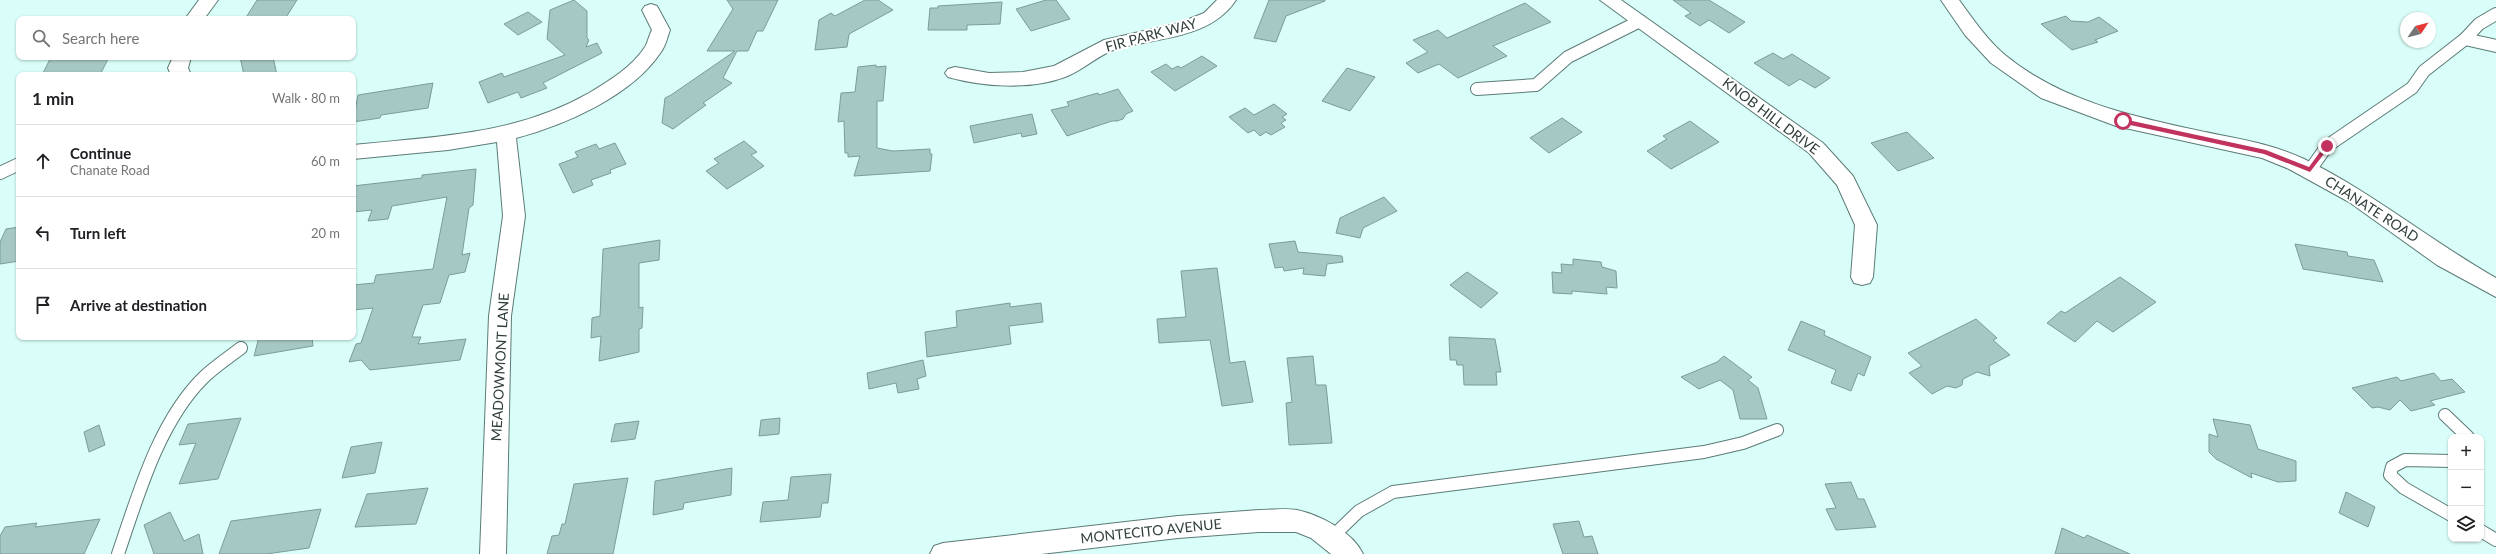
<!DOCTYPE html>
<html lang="en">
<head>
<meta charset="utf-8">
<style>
  :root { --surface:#fff; --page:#f2f2f2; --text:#202124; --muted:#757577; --line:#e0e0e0 }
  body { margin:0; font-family:Lato,sans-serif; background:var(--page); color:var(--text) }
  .controls { position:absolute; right:12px; bottom:12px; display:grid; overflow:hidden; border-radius:8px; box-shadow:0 1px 3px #0004 }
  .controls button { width:36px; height:36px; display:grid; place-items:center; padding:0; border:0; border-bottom:1px solid var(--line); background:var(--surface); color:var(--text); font:20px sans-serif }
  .compass { position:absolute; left:2400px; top:12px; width:36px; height:36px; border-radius:50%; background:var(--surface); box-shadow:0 1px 3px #0004; rotate:55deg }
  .stop { position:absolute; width:12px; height:12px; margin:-9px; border:3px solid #c1335e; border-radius:50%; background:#fff }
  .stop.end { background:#c1335e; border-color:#fff; box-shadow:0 1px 4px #0008 }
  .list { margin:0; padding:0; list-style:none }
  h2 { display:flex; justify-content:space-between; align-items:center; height:52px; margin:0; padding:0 16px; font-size:17px }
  h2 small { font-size:13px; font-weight:400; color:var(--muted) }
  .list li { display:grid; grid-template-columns:26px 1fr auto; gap:12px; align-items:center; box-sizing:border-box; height:72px; padding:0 16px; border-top:1px solid var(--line) }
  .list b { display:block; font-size:15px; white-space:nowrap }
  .list p { margin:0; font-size:13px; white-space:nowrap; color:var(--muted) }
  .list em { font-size:13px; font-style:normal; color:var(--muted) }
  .icon { flex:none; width:22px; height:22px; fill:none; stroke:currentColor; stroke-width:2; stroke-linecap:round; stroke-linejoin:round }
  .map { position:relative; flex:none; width:2496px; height:554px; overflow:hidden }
  .search { position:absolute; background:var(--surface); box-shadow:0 1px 3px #0004; left:16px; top:16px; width:340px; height:44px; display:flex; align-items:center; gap:10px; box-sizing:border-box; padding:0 14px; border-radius:8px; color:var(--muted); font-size:15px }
  .panel { position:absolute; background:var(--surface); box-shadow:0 1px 3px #0004; left:16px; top:72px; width:340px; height:268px; border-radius:8px }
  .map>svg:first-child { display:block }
  .building { fill:#a6c8c4; stroke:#7b9d99 }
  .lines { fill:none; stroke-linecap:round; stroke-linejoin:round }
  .service-casing { stroke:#5b7b77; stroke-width:14 }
  .minor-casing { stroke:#5b7b77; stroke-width:2 }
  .tertiary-casing { stroke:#5b7b77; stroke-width:2 }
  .service { stroke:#fff; stroke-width:12 }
  .minor { fill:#fff; fill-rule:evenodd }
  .tertiary { fill:#fff; fill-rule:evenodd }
  .route { fill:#c1335e }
  .labels { text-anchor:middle; stroke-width:4; stroke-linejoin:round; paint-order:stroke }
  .street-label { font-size:14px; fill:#303f3d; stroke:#fff }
</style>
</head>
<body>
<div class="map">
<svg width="2496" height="554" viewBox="0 0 2496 554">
  <rect width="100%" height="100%" fill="#d9fdf8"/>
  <!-- building -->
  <g class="building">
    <polygon points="257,0 297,0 285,19 245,19"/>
    <polygon points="574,0 587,11 587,38 589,40 586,47 597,43 602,53 543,83 547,88 521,98 518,92 488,103 479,82 502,73 504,77 565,55 547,39 550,10"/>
    <polygon points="727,0 778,0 763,31 757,31 748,51 737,51 723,78 732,83 703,103 706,105 673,129 662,123 665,98 671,95 735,51 707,51 733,9"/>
    <polygon points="865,0 878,0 893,10 849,34 847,47 815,50 819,20 831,13 835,16"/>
    <polygon points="1046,0 1056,0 1070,19 1031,31 1016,9"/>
    <polygon points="1269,0 1325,0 1325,1 1286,16 1276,42 1254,38"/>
    <polygon points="1673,0 1709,0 1745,22 1729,33 1709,20 1700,26 1685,16 1691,13"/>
    <polygon points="1002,2 1000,24 967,25 967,30 928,30 930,8 938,8 938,6"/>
    <polygon points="1525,3 1551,22 1493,46 1507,56 1458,78 1439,64 1418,73 1406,63 1428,52 1413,40 1438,30 1447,38"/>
    <polygon points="528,12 542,22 518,35 504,24"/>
    <polygon points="2066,16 2071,21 2088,22 2099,17 2118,31 2095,40 2098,42 2072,50 2041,24"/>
    <polygon points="1773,53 1783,59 1792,54 1830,78 1815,88 1800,79 1789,86 1754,63"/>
    <polygon points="1202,56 1217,66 1175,91 1151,72 1166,64 1172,69 1178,66 1181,68"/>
    <polygon points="51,57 109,57 100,75 42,75"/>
    <polygon points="240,57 273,57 277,75 244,75"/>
    <polygon points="876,65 876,67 886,66 883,101 877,101 877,148 893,151 930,149 930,154 932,154 930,171 854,176 860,156 848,157 848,153 845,153 844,121 838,122 841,93 855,92 858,67"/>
    <polygon points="1347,68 1375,77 1350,111 1322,101"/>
    <polygon points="433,83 428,108 381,115 380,118 353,122 358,95"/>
    <polygon points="1118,89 1133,111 1126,114 1123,119 1117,121 1112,121 1067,136 1051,110 1069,106 1067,102 1087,96 1098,93 1099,95"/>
    <polygon points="1274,104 1287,114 1282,117 1286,120 1281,123 1285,127 1271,135 1266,132 1260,136 1254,130 1248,133 1229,117 1245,108 1254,115"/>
    <polygon points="1032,114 1037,134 1022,137 1021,133 974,143 970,126"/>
    <polygon points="1562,118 1582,132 1549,153 1530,138"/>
    <polygon points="1690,121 1719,142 1671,169 1647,151 1667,139 1663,136"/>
    <polygon points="1907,132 1934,158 1898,171 1871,143"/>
    <polygon points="744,141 757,152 751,155 764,166 727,189 706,171 719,163 714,159"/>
    <polygon points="615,143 626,164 610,170 611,173 591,180 593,185 573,193 559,164 578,157 575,152 596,144 599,149"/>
    <polygon points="476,169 473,205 469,208 462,255 470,253 465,272 449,275 440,303 423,305 412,337 421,337 418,344 466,339 460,360 370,370 361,360 349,362 356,344 361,343 373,308 353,310 353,285 374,283 376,275 433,269 447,197 392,206 388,219 368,221 372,210 353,212 353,186 422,178 422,175"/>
    <polygon points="1384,197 1397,211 1363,228 1360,238 1336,233 1340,218"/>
    <polygon points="19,227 19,261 0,264 0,242 6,229"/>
    <polygon points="660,240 659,260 639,263 639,308 643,307 642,328 639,329 639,352 599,361 601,336 591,338 592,318 600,316 603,249"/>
    <polygon points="1295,241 1298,252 1342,256 1343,262 1327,264 1325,276 1303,274 1304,268 1284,271 1283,267 1275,268 1269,244"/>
    <polygon points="2295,244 2347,252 2348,256 2374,260 2383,282 2303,269"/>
    <polygon points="1573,259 1601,262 1602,267 1616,271 1617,288 1606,287 1607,294 1572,291 1572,294 1553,293 1552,272 1562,273 1561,264 1573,265"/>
    <polygon points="1217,268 1230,363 1245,361 1253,402 1222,406 1210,340 1159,343 1157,319 1186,317 1181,271"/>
    <polygon points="1467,272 1498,293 1481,308 1450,285"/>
    <polygon points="2120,277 2156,302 2113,332 2097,321 2075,342 2047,323 2061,311 2065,313"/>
    <polygon points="1010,303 1010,307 1041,303 1043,322 1009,326 1011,344 927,357 925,332 957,327 956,311"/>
    <polygon points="1976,319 1997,338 1993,340 2010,355 1989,366 1990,376 1977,372 1963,379 1962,385 1956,388 1947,386 1932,394 1909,373 1922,366 1908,353"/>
    <polygon points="1801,321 1825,331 1824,335 1871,357 1864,376 1858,373 1851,391 1831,383 1836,370 1788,350"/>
    <polygon points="259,337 312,337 313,346 254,356"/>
    <polygon points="1449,337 1495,339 1501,372 1496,372 1497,385 1464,385 1463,365 1457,365 1456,360 1450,360"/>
    <polygon points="1313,356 1316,385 1326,385 1332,443 1289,445 1286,403 1292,402 1287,358"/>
    <polygon points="1724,356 1752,377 1748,380 1758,388 1767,419 1740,419 1733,390 1720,380 1699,389 1681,377 1717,362"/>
    <polygon points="923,360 926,376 917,379 919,389 898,393 896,383 869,389 867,373"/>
    <polygon points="2434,373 2441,381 2452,379 2465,392 2430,401 2435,405 2411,411 2400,400 2390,410 2378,407 2372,408 2352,388 2397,377 2401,381"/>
    <polygon points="241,418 218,479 179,484 196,443 179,445 188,424"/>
    <polygon points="780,418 779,434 759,436 761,420"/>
    <polygon points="2213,419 2250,425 2258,449 2296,461 2296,481 2278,482 2251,473 2252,478 2216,459 2209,452 2209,434 2218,437"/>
    <polygon points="639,421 635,439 611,442 615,424"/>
    <polygon points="99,425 105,445 89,452 84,432"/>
    <polygon points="382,442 375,473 342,478 351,447"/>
    <polygon points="732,468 731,495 684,503 683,509 653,515 655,481"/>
    <polygon points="831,474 828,503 822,503 820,517 760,522 763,502 788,500 791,477"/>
    <polygon points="628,478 613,554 547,554 552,536 559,535 562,524 565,524 574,484"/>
    <polygon points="1851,482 1858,499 1864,499 1876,527 1836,530 1826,509 1836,508 1825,484"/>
    <polygon points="428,488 416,524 355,527 367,494"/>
    <polygon points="2346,492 2375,507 2368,527 2339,513"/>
    <polygon points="321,509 309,548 266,554 219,554 231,521"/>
    <polygon points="170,512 184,541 199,534 203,554 154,554 144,525"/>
    <polygon points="100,519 84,554 0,554 0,536 5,527 37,523 35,527"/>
    <polygon points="1579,521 1584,537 1592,536 1598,554 1563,554 1553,524"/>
    <polygon points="2062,528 2084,538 2087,535 2130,554 2055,554"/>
  </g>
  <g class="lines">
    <defs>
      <g id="service">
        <polyline points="2465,39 2496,46"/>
        <polyline points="1477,89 1536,85 1568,57 1640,21"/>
        <polyline points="2310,170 2327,146 2412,88 2424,71 2465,39 2479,24 2496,14"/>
        <polyline points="0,173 19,164"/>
        <polyline points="2445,415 2468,437"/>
        <polyline points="2451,461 2405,460 2392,467 2390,475 2404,488 2451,515"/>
        <polyline points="2481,531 2496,540"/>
        <polyline points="1331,538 1359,511 1393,492 1704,452 1743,443 1777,430"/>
        <path d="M 118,554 C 138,496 158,423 203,378 C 214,367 228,358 241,348"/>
      </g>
      <g id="minor">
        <polygon points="199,0 218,0 204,19 185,19"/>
        <path d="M 1217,0 L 1236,0 C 1211,38 1159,38 1119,48 C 1100,53 1084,70 1065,77 C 1031,90 983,87 948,77 L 945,73 L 948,69 L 955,67 L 989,73 L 1023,72 L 1054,66 L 1104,40 L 1179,23 L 1204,13 Z"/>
        <polygon points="1600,0 1621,0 1823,143 1853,176 1877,225 1873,277 1870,283 1862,285 1854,283 1851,277 1855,225 1837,185 1809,153"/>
        <path d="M 651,4 L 657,6 L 670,30 C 667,38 666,45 661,52 C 632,96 565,125 516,138 L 525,216 L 511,316 L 506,554 L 480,554 L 489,316 L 503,216 L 497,142 L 448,150 L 353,159 L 353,145 C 437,136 513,136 589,93 C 609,81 632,67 645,47 C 648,42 649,35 652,30 L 642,10 L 645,6 Z"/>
        <polygon points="173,57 191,57 188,68 191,75 171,75 168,68"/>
        <path d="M 1259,510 C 1271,510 1285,508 1297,510 C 1320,515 1353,532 1363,554 L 1331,554 L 1311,538 L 1296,532 L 1259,532 L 1178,538 L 1041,554 L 930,554 L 934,546 L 943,543 L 1178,516 Z"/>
      </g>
      <path id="tertiary" d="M 1941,0 L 1959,0 C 1973,19 1987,40 2005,55 C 2062,102 2135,117 2205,132 C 2239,139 2273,144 2304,159 C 2372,192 2431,241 2496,278 L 2496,297 L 2437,265 L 2349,202 L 2289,169 L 2262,158 L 2116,126 L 2041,98 L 1991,63 L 1965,35 Z"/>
    </defs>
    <!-- service casing -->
    <use href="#service" class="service-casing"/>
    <!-- minor casing -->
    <use href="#minor" class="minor-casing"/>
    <!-- tertiary casing -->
    <use href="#tertiary" class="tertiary-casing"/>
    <!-- service -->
    <use href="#service" class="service"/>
    <!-- minor -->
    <use href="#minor" class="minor"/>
    <!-- tertiary -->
    <use href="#tertiary" class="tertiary"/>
  </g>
  <!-- route -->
  <polygon class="route" points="2123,119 2266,150 2309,167 2325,145 2330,146 2310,172 2264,154 2121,123"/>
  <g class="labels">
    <!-- street labels -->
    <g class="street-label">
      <text transform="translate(1151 35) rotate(-15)" y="5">FIR PARK WAY</text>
      <text transform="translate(1771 116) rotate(37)" y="5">KNOB HILL DRIVE</text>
      <text transform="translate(2372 209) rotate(33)" y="5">CHANATE ROAD</text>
      <text transform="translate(500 367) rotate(-87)" y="5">MEADOWMONT LANE</text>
      <text transform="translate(1151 531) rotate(-6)" y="5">MONTECITO AVENUE</text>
    </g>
  </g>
</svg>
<div class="controls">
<button>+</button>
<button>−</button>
<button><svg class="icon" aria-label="layers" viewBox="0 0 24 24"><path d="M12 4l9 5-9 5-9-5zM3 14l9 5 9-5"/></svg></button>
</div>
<svg class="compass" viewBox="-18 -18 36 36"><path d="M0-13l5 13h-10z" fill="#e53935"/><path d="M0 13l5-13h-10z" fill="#757577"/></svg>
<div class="stop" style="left:2123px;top:121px"></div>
<div class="stop end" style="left:2327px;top:146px"></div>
<div class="search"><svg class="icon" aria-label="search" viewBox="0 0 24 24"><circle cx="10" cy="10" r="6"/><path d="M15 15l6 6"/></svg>Search here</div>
<section class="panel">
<h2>1 min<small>Walk · 80 m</small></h2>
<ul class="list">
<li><svg class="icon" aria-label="ahead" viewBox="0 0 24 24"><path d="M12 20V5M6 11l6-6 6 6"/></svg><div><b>Continue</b><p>Chanate Road</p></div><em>60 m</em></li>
<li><svg class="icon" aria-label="left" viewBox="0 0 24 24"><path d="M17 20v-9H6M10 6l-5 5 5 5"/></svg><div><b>Turn left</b></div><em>20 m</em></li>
<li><svg class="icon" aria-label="arrive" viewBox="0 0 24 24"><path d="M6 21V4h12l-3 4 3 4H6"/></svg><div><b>Arrive at destination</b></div></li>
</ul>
</section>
</div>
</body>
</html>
